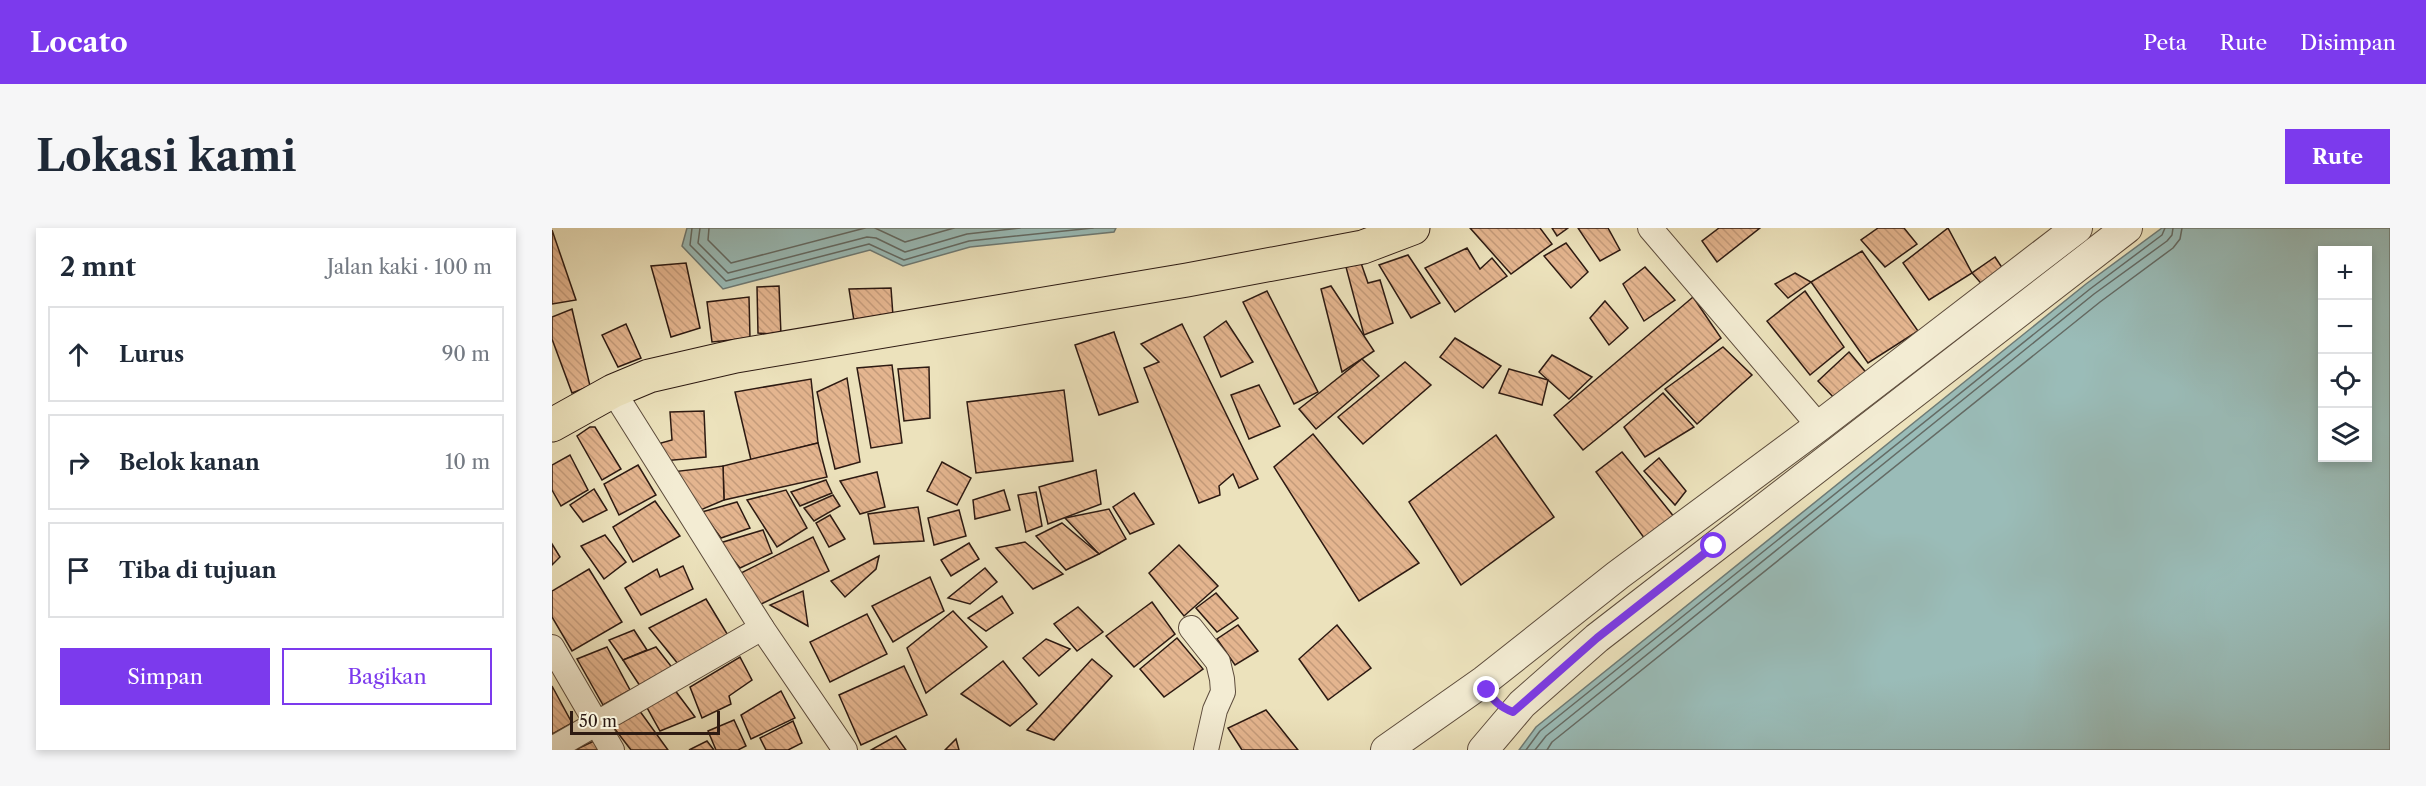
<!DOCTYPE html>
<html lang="id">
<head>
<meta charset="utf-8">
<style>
  :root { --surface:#fff; --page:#f6f6f7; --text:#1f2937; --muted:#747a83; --line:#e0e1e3; --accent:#7c3aed }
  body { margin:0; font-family:"Libre Caslon Text",serif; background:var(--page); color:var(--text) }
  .controls { position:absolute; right:18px; top:18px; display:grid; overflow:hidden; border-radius:0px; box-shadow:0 3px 9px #0003 }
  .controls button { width:54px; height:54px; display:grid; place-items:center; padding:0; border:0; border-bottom:2px solid var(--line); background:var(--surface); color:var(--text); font:30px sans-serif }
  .scale { position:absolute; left:18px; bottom:15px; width:150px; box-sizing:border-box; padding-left:6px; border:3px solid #2d1a12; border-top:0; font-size:16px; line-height:21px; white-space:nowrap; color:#2d1a12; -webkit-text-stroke:4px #f3ecd3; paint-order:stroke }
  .stop { position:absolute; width:18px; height:18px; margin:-14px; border:4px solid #7c3aed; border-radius:50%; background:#fff }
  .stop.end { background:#7c3aed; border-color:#fff; box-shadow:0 2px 6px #0008 }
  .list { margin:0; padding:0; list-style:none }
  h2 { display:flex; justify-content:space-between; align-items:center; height:78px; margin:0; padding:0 24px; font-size:26px }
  h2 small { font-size:20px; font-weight:400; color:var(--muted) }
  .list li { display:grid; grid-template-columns:39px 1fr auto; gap:18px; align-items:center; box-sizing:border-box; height:96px; margin:0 12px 12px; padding:0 12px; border:2px solid var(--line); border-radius:0px }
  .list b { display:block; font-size:22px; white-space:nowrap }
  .list em { font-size:20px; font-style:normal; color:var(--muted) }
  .actions { display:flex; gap:12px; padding:18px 24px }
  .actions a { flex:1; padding:14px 0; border:2px solid var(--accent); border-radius:0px; text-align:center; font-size:21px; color:var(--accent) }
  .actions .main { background:var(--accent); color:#fff }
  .icon { flex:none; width:33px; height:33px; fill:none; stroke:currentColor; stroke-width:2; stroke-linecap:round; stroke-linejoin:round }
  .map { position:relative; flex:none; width:1838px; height:522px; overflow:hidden; border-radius:0px }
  header { display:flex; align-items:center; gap:36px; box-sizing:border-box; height:84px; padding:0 30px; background:var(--accent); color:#fff }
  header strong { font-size:28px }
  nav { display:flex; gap:33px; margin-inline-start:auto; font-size:21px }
  .intro { display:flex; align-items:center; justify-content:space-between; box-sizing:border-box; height:144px; padding:0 36px }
  h1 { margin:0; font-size:42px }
  .button { padding:15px 27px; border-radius:0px; background:var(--accent); color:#fff; font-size:21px; font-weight:700 }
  main { display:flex; gap:36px; padding:0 36px }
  aside { flex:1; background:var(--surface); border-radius:0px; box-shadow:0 3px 9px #0003 }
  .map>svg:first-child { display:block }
  .water { fill:#9abcb8; stroke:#6e7b76; stroke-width:1.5; fill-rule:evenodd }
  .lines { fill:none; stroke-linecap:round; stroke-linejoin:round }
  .shore { stroke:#646b65; stroke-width:1.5 }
  .building { fill:url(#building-back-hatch); stroke:#2d1a12; stroke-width:1.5 }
  .minor-casing { stroke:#5d4c3c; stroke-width:26 }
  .tertiary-casing { stroke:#5d4c3c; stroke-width:32 }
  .trunk-casing { stroke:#2d1a12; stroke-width:35 }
  .minor { stroke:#f3ecd3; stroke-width:24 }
  .tertiary { stroke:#f3ecd3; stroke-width:30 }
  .trunk { stroke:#ece2bc; stroke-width:33 }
  .route { stroke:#7c3aed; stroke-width:8 }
</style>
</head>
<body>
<header>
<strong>Locato</strong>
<nav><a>Peta</a><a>Rute</a><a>Disimpan</a></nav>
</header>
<div class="intro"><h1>Lokasi kami</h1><a class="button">Rute</a></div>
<main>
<aside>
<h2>2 mnt<small>Jalan kaki · 100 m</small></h2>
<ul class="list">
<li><svg class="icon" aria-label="ahead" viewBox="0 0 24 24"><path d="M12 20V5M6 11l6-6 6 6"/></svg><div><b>Lurus</b></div><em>90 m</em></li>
<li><svg class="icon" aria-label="right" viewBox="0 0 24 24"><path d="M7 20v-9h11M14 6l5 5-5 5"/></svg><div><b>Belok kanan</b></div><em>10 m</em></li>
<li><svg class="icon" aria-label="arrive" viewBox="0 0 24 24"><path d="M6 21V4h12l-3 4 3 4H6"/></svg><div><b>Tiba di tujuan</b></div></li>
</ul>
<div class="actions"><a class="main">Simpan</a><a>Bagikan</a></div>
</aside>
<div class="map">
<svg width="1838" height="522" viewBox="0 0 1838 522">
  <defs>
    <pattern id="building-back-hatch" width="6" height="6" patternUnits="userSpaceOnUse" patternTransform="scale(1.5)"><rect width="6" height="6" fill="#e4b58f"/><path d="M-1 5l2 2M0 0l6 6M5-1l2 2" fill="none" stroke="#c49b7a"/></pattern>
  </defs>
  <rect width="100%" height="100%" fill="#ece2bc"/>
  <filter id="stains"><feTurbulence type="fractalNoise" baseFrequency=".00333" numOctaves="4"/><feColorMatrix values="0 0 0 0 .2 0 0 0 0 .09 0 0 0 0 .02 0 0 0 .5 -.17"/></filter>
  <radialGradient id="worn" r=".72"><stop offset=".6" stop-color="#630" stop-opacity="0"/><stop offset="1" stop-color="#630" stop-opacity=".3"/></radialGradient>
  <!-- water -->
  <g class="water">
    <polygon points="135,0 564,0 562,4 418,19 351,38 318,22 171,61 130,18"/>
    <path d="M 1610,0 L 1838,0 L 1838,522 L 967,522 L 984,499 L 1534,56 ZM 1816,22 L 1816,230 L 1770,230 L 1770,22 Z"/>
  </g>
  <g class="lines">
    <!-- shore -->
    <g class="shore">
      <polyline points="140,0 138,17 174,53 317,16 352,32 417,13 541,0"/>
      <polyline points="148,0 146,15 176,45 315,9 324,10 353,24 415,6 468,0"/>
      <polyline points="157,0 156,12 179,35 313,0"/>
      <polyline points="323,0 353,14 402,0"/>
      <polyline points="974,522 988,503 1538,61 1610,7 1613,0"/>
      <polyline points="983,522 994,508 1542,66 1615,13 1620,7 1621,0"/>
      <polyline points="995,522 1000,514 1548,74 1621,20 1628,11 1630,0"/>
    </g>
  </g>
  <!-- building -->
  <g class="building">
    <polygon points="918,0 988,0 1000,16 959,46"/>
    <polygon points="1000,0 1016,0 1005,8"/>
    <polygon points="1026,0 1056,0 1068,22 1048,33"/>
    <polygon points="1167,0 1208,0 1165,34 1150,13"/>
    <polygon points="1326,0 1352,0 1365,16 1333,39 1309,12"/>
    <polygon points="1396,0 1420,45 1377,72 1351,35"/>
    <polygon points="0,2 24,72 0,76"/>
    <polygon points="1014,15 1036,44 1019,60 992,28"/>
    <polygon points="915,20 928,41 940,30 955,48 903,84 873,40"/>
    <polygon points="1310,23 1366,103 1316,135 1259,54"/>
    <polygon points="856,27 888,75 859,90 827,37"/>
    <polygon points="1443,29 1455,47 1434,61 1420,45"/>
    <polygon points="134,35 148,100 119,109 99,38"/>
    <polygon points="809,35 816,55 828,52 841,95 812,107 794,39"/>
    <polygon points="1093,39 1123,72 1092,93 1071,56"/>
    <polygon points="1243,45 1259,54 1236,70 1223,56"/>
    <polygon points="227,58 229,107 206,105 205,59"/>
    <polygon points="779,58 822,123 790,144 769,61"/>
    <polygon points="339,60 341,88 302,93 297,61"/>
    <polygon points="715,63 766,164 742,176 691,74"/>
    <polygon points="1253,63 1292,119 1258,147 1215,93"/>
    <polygon points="197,69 198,110 160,114 155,74"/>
    <polygon points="1141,69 1169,110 1031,222 1002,187"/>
    <polygon points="1053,73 1076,100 1057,117 1038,90"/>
    <polygon points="20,81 38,158 20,165 0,111 0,89"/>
    <polygon points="674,93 701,134 669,149 652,109"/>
    <polygon points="74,96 89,130 66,139 50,107"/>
    <polygon points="630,96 706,251 687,260 681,246 667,258 668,267 647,275 592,140 607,134 589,116"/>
    <polygon points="562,104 586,174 547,187 523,117"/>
    <polygon points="903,110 949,138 931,160 888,129"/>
    <polygon points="1171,119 1200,147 1145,196 1113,161"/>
    <polygon points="1297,124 1317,148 1285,173 1266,153"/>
    <polygon points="1000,127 1040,149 1017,171 987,144"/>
    <polygon points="810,131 827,148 764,201 747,181"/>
    <polygon points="853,134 879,157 811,216 786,189"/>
    <polygon points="340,137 350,215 319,220 305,140"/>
    <polygon points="377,139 378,190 352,193 346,141"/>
    <polygon points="957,141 996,152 990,177 947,165"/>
    <polygon points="295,150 308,234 283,241 265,164"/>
    <polygon points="259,151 266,215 199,232 183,164"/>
    <polygon points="707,157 728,198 697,211 679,167"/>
    <polygon points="512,162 521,233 424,245 415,174"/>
    <polygon points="1111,165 1142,199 1093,229 1072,199"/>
    <polygon points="152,183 154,229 111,233 109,215 120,212 118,184"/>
    <polygon points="38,199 43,199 69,241 50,252 25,208"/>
    <polygon points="761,206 867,335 807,373 722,239"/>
    <polygon points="944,207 1002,289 909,357 857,274"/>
    <polygon points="266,215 275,249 172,272 171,238"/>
    <polygon points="1070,224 1127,295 1098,318 1044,244"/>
    <polygon points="18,227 36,262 9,278 0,262 0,237"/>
    <polygon points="1107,230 1134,263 1123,277 1092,243"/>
    <polygon points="390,234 419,250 405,277 375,263"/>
    <polygon points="86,237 104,267 67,287 52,256"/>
    <polygon points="171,238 172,272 139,286 119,244"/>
    <polygon points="544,242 549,276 496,296 487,259"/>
    <polygon points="325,244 333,279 308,286 288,253"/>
    <polygon points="274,252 280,265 248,278 239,264"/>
    <polygon points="42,261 55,282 31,294 18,277"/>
    <polygon points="234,262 255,300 225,319 195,272"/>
    <polygon points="452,262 458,282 423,291 421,272"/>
    <polygon points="484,264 490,298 474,304 466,267"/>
    <polygon points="582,265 602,296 578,306 561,279"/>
    <polygon points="281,267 288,278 262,293 252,280"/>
    <polygon points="103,273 128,308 81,334 61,299"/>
    <polygon points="185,274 198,300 169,310 150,284"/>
    <polygon points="366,279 372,313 322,316 316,286"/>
    <polygon points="557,281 574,311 547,326 513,290"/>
    <polygon points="407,282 414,308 382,317 376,290"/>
    <polygon points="278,287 293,311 277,319 264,295"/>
    <polygon points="510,295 547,326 514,342 484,308"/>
    <polygon points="211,302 220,325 188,340 168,315"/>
    <polygon points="53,307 74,334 52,351 29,318"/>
    <polygon points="261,309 277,343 205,378 183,348"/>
    <polygon points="473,314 511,346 481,361 444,320"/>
    <polygon points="417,315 427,331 399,348 389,332"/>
    <polygon points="0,316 8,329 0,337"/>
    <polygon points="627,317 666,358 632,388 597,345"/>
    <polygon points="327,328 324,341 293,369 279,353"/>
    <polygon points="131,338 141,361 89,387 73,360 105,341 108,349"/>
    <polygon points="433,340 445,354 418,376 396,370"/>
    <polygon points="37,341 70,394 20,423 0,389 0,363"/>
    <polygon points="378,349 392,383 341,414 320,378"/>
    <polygon points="251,363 256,398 218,377"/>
    <polygon points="664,365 686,390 665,404 644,380"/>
    <polygon points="450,368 461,385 434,403 416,390"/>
    <polygon points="154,371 177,409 127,437 97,400"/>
    <polygon points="600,374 623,406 582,439 554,408"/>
    <polygon points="526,379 551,404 525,423 502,396"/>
    <polygon points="401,383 435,419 374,465 355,420"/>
    <polygon points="315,386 335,426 278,454 258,414"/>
    <polygon points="686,397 706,423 683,437 665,411"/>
    <polygon points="785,397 819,440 776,472 747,431"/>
    <polygon points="82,402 95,422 71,432 57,412"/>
    <polygon points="625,410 651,441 612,469 588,441"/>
    <polygon points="494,411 518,421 487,448 471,430"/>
    <polygon points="55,419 78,462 51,477 25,431"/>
    <polygon points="104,419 122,442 90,461 71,432"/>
    <polygon points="188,429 200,452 177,468 179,476 150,490 138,459"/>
    <polygon points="540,431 560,448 502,512 475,502"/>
    <polygon points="451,433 485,476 458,498 409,466"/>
    <polygon points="352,438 375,487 309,517 287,467"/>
    <polygon points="0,458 20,495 0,506"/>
    <polygon points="122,461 143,489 108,503 93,476"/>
    <polygon points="229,463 243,490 199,511 189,487"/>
    <polygon points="87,482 116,522 79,522 59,496"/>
    <polygon points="714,482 746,522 690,522 676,500"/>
    <polygon points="182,492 194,518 186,522 164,522 156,503"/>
    <polygon points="241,493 250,515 236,522 214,522 208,510"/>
    <polygon points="344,508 354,522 319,522"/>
    <polygon points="404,511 407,522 393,522"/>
    <polygon points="42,513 47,522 23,522"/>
    <polygon points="155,513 162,522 137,522"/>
  </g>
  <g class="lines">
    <defs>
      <g id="minor">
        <polyline points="1098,0 1267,198"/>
        <polyline points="61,163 210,400 293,522"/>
        <polyline points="639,400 666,434 670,451 671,464 663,482 654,522"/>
        <polyline points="0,419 60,522"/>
        <polyline points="0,521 210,400"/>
      </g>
      <g id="tertiary">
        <polyline points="834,522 932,453 1066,347 1267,198 1525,0"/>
        <polyline points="931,522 970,476 1045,410 1575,0"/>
      </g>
      <polyline id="trunk" points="0,197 61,163 97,148 184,128 635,52 811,19 861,0"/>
    </defs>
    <!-- minor casing -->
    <use href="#minor" class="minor-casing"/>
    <!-- tertiary casing -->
    <use href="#tertiary" class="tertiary-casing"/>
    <!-- trunk casing -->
    <use href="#trunk" class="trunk-casing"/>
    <!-- minor -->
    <use href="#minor" class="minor"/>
    <!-- tertiary -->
    <use href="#tertiary" class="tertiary"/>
    <!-- trunk -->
    <use href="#trunk" class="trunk"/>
  </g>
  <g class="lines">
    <!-- route -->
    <path class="route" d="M 935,462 C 942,473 948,479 961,484 L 1045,410 L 1162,318"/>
  </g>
  <rect width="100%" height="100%" filter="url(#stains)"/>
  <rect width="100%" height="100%" fill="url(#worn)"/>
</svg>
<div class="controls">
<button>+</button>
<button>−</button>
<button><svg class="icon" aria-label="locate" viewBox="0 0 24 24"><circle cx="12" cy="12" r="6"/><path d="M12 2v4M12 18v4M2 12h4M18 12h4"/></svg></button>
<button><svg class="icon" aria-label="layers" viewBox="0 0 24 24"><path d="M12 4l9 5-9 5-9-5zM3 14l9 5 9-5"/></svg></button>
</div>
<div class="scale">50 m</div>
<div class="stop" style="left:1162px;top:318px"></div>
<div class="stop end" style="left:935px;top:462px"></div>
</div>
</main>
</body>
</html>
